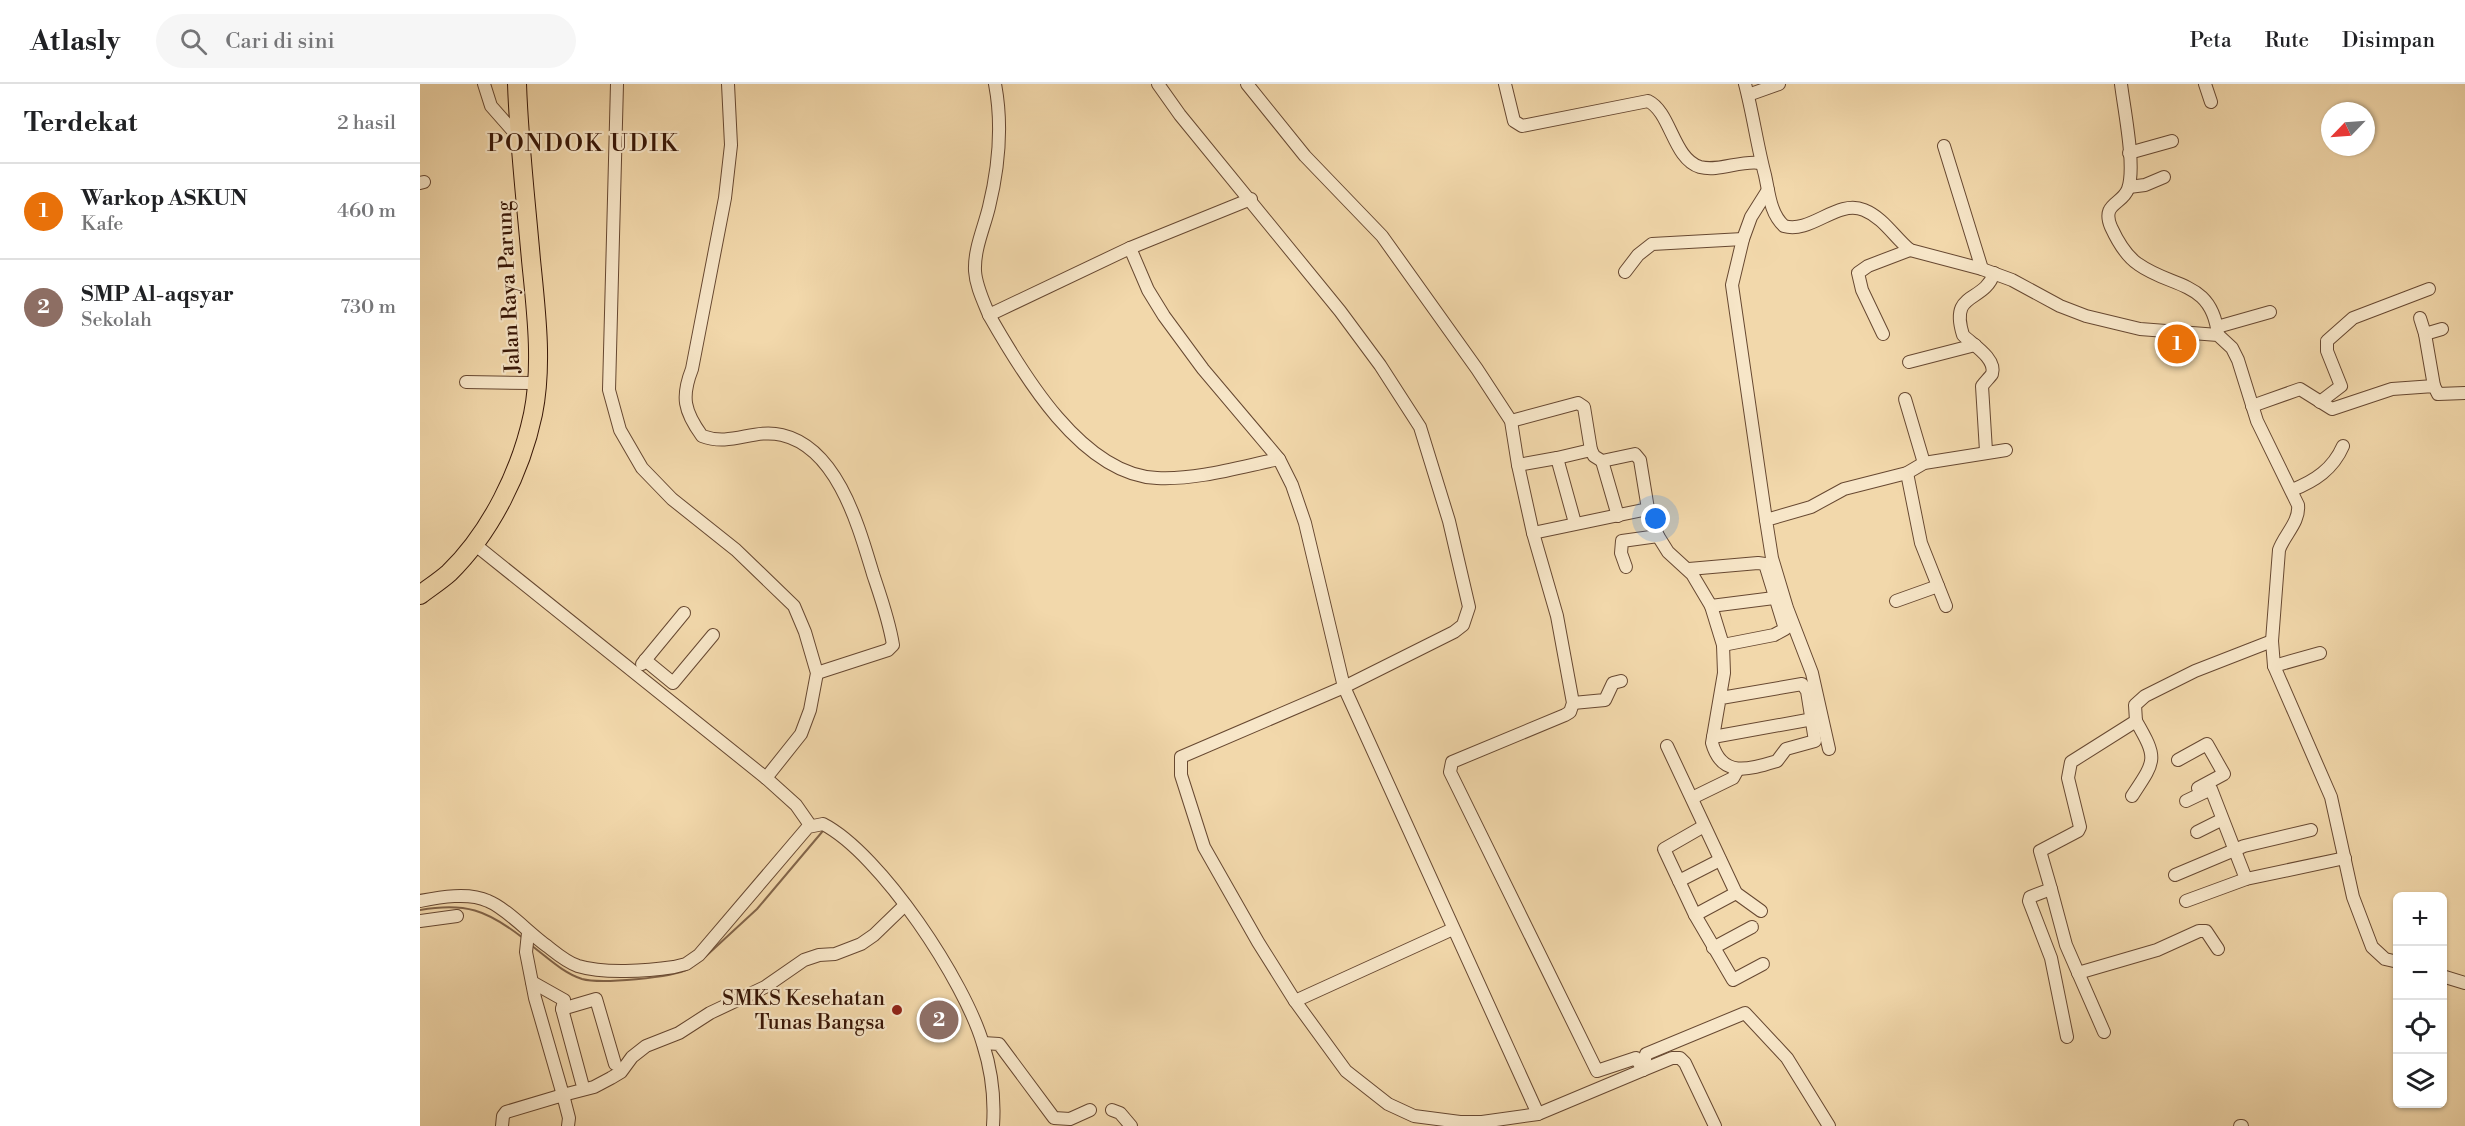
<!DOCTYPE html>
<html lang="id">
<head>
<meta charset="utf-8">
<style>
  :root { --surface:#fff; --page:#f6f6f6; --text:#202124; --muted:#757577; --line:#e0e0e0; --accent:#8f2418 }
  body { margin:0; font-family:"Libre Bodoni",serif; background:var(--page); color:var(--text) }
  .controls { position:absolute; right:18px; bottom:18px; display:grid; overflow:hidden; border-radius:9px; box-shadow:0 2px 4px #0004 }
  .controls button { width:54px; height:54px; display:grid; place-items:center; padding:0; border:0; border-bottom:2px solid var(--line); background:var(--surface); color:var(--text); font:30px sans-serif }
  .compass { position:absolute; left:1901px; top:18px; width:54px; height:54px; border-radius:50%; background:var(--surface); box-shadow:0 2px 4px #0004; rotate:245deg }
  .you { position:absolute; left:1236px; top:435px; width:21px; height:21px; margin:-15px; border:4px solid #fff; border-radius:50%; background:#1a73e8; box-shadow:0 0 0 9px #1a73e833 }
  .badge { display:grid; place-items:center; width:39px; height:39px; border-radius:50%; background:var(--accent); color:#fff; font-size:20px; font-weight:700 }
  .pin { position:absolute; translate:-50% -50%; border:3px solid #fff; box-shadow:0 2px 6px #0006 }
  .list { margin:0; padding:0; list-style:none }
  h2 { display:flex; justify-content:space-between; align-items:center; height:78px; margin:0; padding:0 24px; font-size:26px }
  h2 small { font-size:20px; font-weight:400; color:var(--muted) }
  .list li { display:grid; grid-template-columns:39px 1fr auto; gap:18px; align-items:center; box-sizing:border-box; height:96px; padding:0 24px; border-top:2px solid var(--line) }
  .list b { display:block; font-size:22px; white-space:nowrap }
  .list p { margin:0; font-size:20px; white-space:nowrap; color:var(--muted) }
  .list em { font-size:20px; font-style:normal; color:var(--muted) }
  .icon { flex:none; width:33px; height:33px; fill:none; stroke:currentColor; stroke-width:2; stroke-linecap:round; stroke-linejoin:round }
  .map { position:relative; flex:none; width:2045px; height:1042px; overflow:hidden }
  header { display:flex; align-items:center; gap:36px; box-sizing:border-box; height:84px; padding:0 30px; background:var(--surface); border-bottom:2px solid var(--line) }
  header strong { font-size:28px }
  nav { display:flex; gap:33px; margin-inline-start:auto; font-size:21px }
  .search { width:420px; height:54px; background:var(--page); display:flex; align-items:center; gap:15px; box-sizing:border-box; padding:0 21px; border-radius:33px; color:var(--muted); font-size:22px }
  main { display:flex }
  aside { flex:1; background:var(--surface) }
  .map>svg:first-child { display:block }
  .lines { fill:none; stroke-linecap:round; stroke-linejoin:round }
  .stream { stroke:#826449; stroke-width:2 }
  .minor-casing { stroke:#674831; stroke-width:14 }
  .highway-casing { stroke:#391808; stroke-width:20 }
  .minor { stroke:#f7e6c8; stroke-width:12 }
  .highway { stroke:#f2d8ab; stroke-width:18 }
  .poi-dot { fill:#8f2418; stroke:#f7e6c8; stroke-width:2 }
  .labels { text-anchor:middle; stroke-width:4.5; stroke-linejoin:round; paint-order:stroke }
  .street-label { font-size:21px; fill:#391808; stroke:#f7e6c8 }
  .poi-label { font-size:21px; fill:#391808; stroke:#f7e6c8; text-anchor:end }
  .quarter-label { font-size:24px; letter-spacing:1.5px; fill:#391808; stroke:#f7e6c8 }
</style>
</head>
<body>
<header>
<strong>Atlasly</strong>
<div class="search"><svg class="icon" aria-label="search" viewBox="0 0 24 24"><circle cx="10" cy="10" r="6"/><path d="M15 15l6 6"/></svg>Cari di sini</div>
<nav><a>Peta</a><a>Rute</a><a>Disimpan</a></nav>
</header>
<main>
<aside>
<h2>Terdekat<small>2 hasil</small></h2>
<ul class="list">
<li><span class="badge" style="background:#e8710a">1</span><div><b>Warkop ASKUN</b><p>Kafe</p></div><em>460 m</em></li>
<li><span class="badge" style="background:#8d6e63">2</span><div><b>SMP Al-aqsyar</b><p>Sekolah</p></div><em>730 m</em></li>
</ul>
</aside>
<div class="map">
<svg width="2045" height="1042" viewBox="0 0 2045 1042">
  <rect width="100%" height="100%" fill="#f2d8ab"/>
  <filter id="stains"><feTurbulence type="fractalNoise" baseFrequency=".00333" numOctaves="4"/><feColorMatrix values="0 0 0 0 .2 0 0 0 0 .09 0 0 0 0 .02 0 0 0 .5 -.17"/></filter>
  <radialGradient id="worn" r=".72"><stop offset=".6" stop-color="#630" stop-opacity="0"/><stop offset="1" stop-color="#630" stop-opacity=".3"/></radialGradient>
  <g class="lines">
    <!-- stream -->
    <g class="stream">
      <path d="M 0,826 C 45,818 67,826 103,854"/>
      <path d="M 112,862 C 127,873 143,889 162,895 C 180,900 253,894 268,885"/>
      <polyline points="285,873 337,825 402,748"/>
    </g>
    <defs>
      <g id="minor">
        <polyline points="64,0 71,22 93,47 99,47"/>
        <polyline points="197,0 189,306 200,346 222,384 252,415 316,466 374,522 385,548 397,589 390,626 381,650 346,694"/>
        <path d="M 308,0 L 311,61 L 305,114 L 272,285 C 261,313 264,327 282,352 C 312,363 333,344 362,351 C 418,364 439,444 453,490 C 461,514 469,536 473,561 L 468,566 L 397,589"/>
        <path d="M 575,0 C 583,42 579,82 569,123 C 564,144 554,165 555,187 C 556,202 563,216 569,231 L 710,164 L 728,206 L 744,232 L 783,285 L 859,375 L 872,401 L 885,439 L 924,603 L 1118,1030"/>
        <polyline points="738,0 760,31 920,227 960,281 1000,343 1029,437 1049,523 1043,541 1034,548 924,603 761,673 761,691 784,763 838,858 875,917 926,987 968,1020 994,1032 1040,1038 1062,1038 1118,1030 1223,986 1252,974 1260,974 1265,979 1295,1042"/>
        <polyline points="827,0 885,72 962,152 1057,285 1091,337 1098,381 1113,449 1137,532 1153,619 1150,628 1145,631 1032,678 1030,688 1177,987 1216,974 1223,986"/>
        <path d="M 1085,0 L 1094,37 L 1102,42 L 1228,17 C 1251,28 1253,75 1280,83 C 1299,88 1320,76 1340,79"/>
        <path d="M 1325,0 C 1333,30 1337,61 1345,91 C 1349,109 1350,129 1364,142 C 1391,150 1417,115 1444,126 C 1464,134 1474,153 1490,166 L 1562,185 L 1592,196 L 1640,222 L 1666,232 L 1720,245 L 1798,251 L 1812,264 L 1818,276 L 1837,337 L 1878,421 C 1880,438 1864,451 1859,466 L 1852,557 L 1854,582 L 1911,713 L 1933,813 L 1952,863 L 1965,875 L 1978,878"/>
        <path d="M 1701,0 C 1704,25 1716,83 1708,105 C 1702,121 1681,119 1691,143 C 1697,156 1706,172 1718,180 C 1753,205 1792,196 1798,251"/>
        <polyline points="1785,0 1791,18"/>
        <polyline points="1328,11 1359,0"/>
        <polyline points="1524,62 1562,185"/>
        <polyline points="1709,69 1752,57"/>
        <polyline points="0,99 4,98"/>
        <polyline points="1709,103 1725,101 1744,93"/>
        <polyline points="710,164 831,115"/>
        <polyline points="1205,188 1218,171 1232,160 1323,155"/>
        <path d="M 569,231 C 602,289 662,391 737,394 C 777,396 820,383 859,375"/>
        <polyline points="2000,234 2005,250 2014,302"/>
        <polyline points="1797,243 1850,228"/>
        <polyline points="1463,250 1442,206 1438,189 1448,182 1490,166"/>
        <polyline points="2005,250 2022,245"/>
        <polyline points="1489,278 1555,261"/>
        <polyline points="46,298 110,299"/>
        <polyline points="1485,315 1504,379"/>
        <polyline points="1900,318 1921,302 1907,267 1907,257 1933,234 2009,205"/>
        <polyline points="1832,322 1880,305 1912,325 1972,305 2014,302 2018,310 2045,309"/>
        <polyline points="1091,337 1158,319 1164,323 1171,366"/>
        <path d="M 1566,367 L 1562,302 C 1565,298 1570,293 1572,290 C 1577,274 1550,259 1543,251 C 1529,206 1564,220 1574,189"/>
        <path d="M 1137,374 L 1171,366 L 1174,372 L 1182,377 L 1215,370 L 1220,376 L 1228,425 L 1238,452 L 1248,468 L 1272,490 L 1291,522 L 1303,561 L 1304,589 L 1292,659 C 1302,695 1331,685 1357,677 L 1366,665 L 1395,657 L 1387,607 L 1382,600 L 1301,614"/>
        <polyline points="1182,377 1198,432"/>
        <polyline points="1098,381 1137,374 1155,439"/>
        <polyline points="1487,389 1501,459 1526,522"/>
        <path d="M 1872,406 C 1895,397 1913,385 1923,362"/>
        <polyline points="1346,436 1312,201 1323,155 1331,133 1348,106"/>
        <polyline points="1113,449 1228,425"/>
        <polyline points="53,459 346,694 376,721 390,741"/>
        <polyline points="1206,483 1201,469 1202,457 1238,452"/>
        <polyline points="1269,485 1338,479 1345,480 1365,545 1354,551 1303,561"/>
        <polyline points="1476,517 1518,502"/>
        <polyline points="1291,522 1354,514"/>
        <polyline points="225,576 253,599 293,551"/>
        <polyline points="222,580 264,529"/>
        <polyline points="1854,582 1900,569"/>
        <polyline points="1153,619 1185,616 1193,599 1201,597"/>
        <polyline points="1293,653 1393,635"/>
        <polyline points="1247,662 1316,809 1341,827"/>
        <polyline points="1409,665 1392,589 1367,524 1352,474 1346,436 1391,423 1424,405 1487,389 1504,379 1586,366"/>
        <polyline points="1758,676 1787,660 1804,690 1778,704"/>
        <path d="M 1712,712 C 1736,676 1738,675 1716,637"/>
        <polyline points="1272,714 1313,694 1318,685"/>
        <polyline points="1766,717 1791,705 1826,795"/>
        <polyline points="1284,742 1244,765 1275,831 1313,896 1343,880"/>
        <polyline points="1777,748 1801,736"/>
        <polyline points="1755,791 1824,762 1891,746"/>
        <polyline points="1259,797 1300,776"/>
        <polyline points="1631,805 1646,861 1684,948"/>
        <path d="M 0,817 C 20,813 49,808 68,817 C 86,824 110,850 127,862 C 136,869 146,878 158,882 C 184,890 227,887 254,883 L 266,880 L 279,871 L 388,743 L 403,740 C 461,770 545,898 563,960 C 572,988 575,1013 573,1042"/>
        <polyline points="1766,817 1826,795 1925,774"/>
        <polyline points="1275,831 1316,809"/>
        <polyline points="0,837 37,832"/>
        <polyline points="108,849 106,868 115,914 143,1011 174,1003 191,994 201,988 212,973 226,962 259,949 290,929 345,903 384,876 399,871 415,870 441,860 454,851 485,821"/>
        <polyline points="1293,864 1332,843"/>
        <polyline points="1658,889 1737,866 1779,847 1786,847 1798,865"/>
        <polyline points="2022,892 2045,899"/>
        <polyline points="112,898 144,916 142,925 162,999"/>
        <polyline points="875,917 1033,845"/>
        <polyline points="142,925 176,915 195,980"/>
        <polyline points="1647,953 1631,874 1609,817 1610,813 1631,805 1620,767 1658,747 1660,743 1648,694 1651,678 1716,637 1715,621 1725,612 1775,587 1852,557"/>
        <polyline points="563,959 579,960 634,1034 650,1035 670,1026"/>
        <polyline points="1223,986 1226,970 1325,929 1367,974 1409,1042"/>
        <polyline points="692,1026 700,1029 711,1042"/>
        <polyline points="82,1042 83,1032 86,1028 143,1011 149,1034 148,1042"/>
        <polyline points="1820,1042 1822,1042"/>
      </g>
      <path id="highway" d="M 0,511 C 9,504 20,497 29,489 C 71,448 101,387 113,330 C 123,281 116,226 111,176 C 106,118 99,59 97,0"/>
    </defs>
    <!-- minor casing -->
    <use href="#minor" class="minor-casing"/>
    <!-- highway casing -->
    <use href="#highway" class="highway-casing"/>
    <!-- minor -->
    <use href="#minor" class="minor"/>
    <!-- highway -->
    <use href="#highway" class="highway"/>
  </g>
  <!-- markers -->
  <circle class="poi-dot" cx="477" cy="926" r="6"/>
  <g class="labels">
    <!-- street labels -->
    <g class="street-label">
      <text transform="translate(88 203) rotate(-93)" y="7">Jalan Raya Parung</text>
    </g>
    <!-- poi labels -->
    <g class="poi-label">
      <text x="465" y="921">SMKS Kesehatan<tspan x="465" dy="24">Tunas Bangsa</tspan></text>
    </g>
    <!-- quarter labels -->
    <g class="quarter-label">
      <text x="163" y="67">PONDOK UDIK</text>
    </g>
  </g>
  <rect width="100%" height="100%" filter="url(#stains)"/>
  <rect width="100%" height="100%" fill="url(#worn)"/>
</svg>
<div class="controls">
<button>+</button>
<button>−</button>
<button><svg class="icon" aria-label="locate" viewBox="0 0 24 24"><circle cx="12" cy="12" r="6"/><path d="M12 2v4M12 18v4M2 12h4M18 12h4"/></svg></button>
<button><svg class="icon" aria-label="layers" viewBox="0 0 24 24"><path d="M12 4l9 5-9 5-9-5zM3 14l9 5 9-5"/></svg></button>
</div>
<svg class="compass" viewBox="-18 -18 36 36"><path d="M0-13l5 13h-10z" fill="#e53935"/><path d="M0 13l5-13h-10z" fill="#757577"/></svg>
<div class="you"></div>
<div class="pin badge" style="left:1757px;top:260px;background:#e8710a">1</div>
<div class="pin badge" style="left:519px;top:936px;background:#8d6e63">2</div>
</div>
</main>
</body>
</html>
